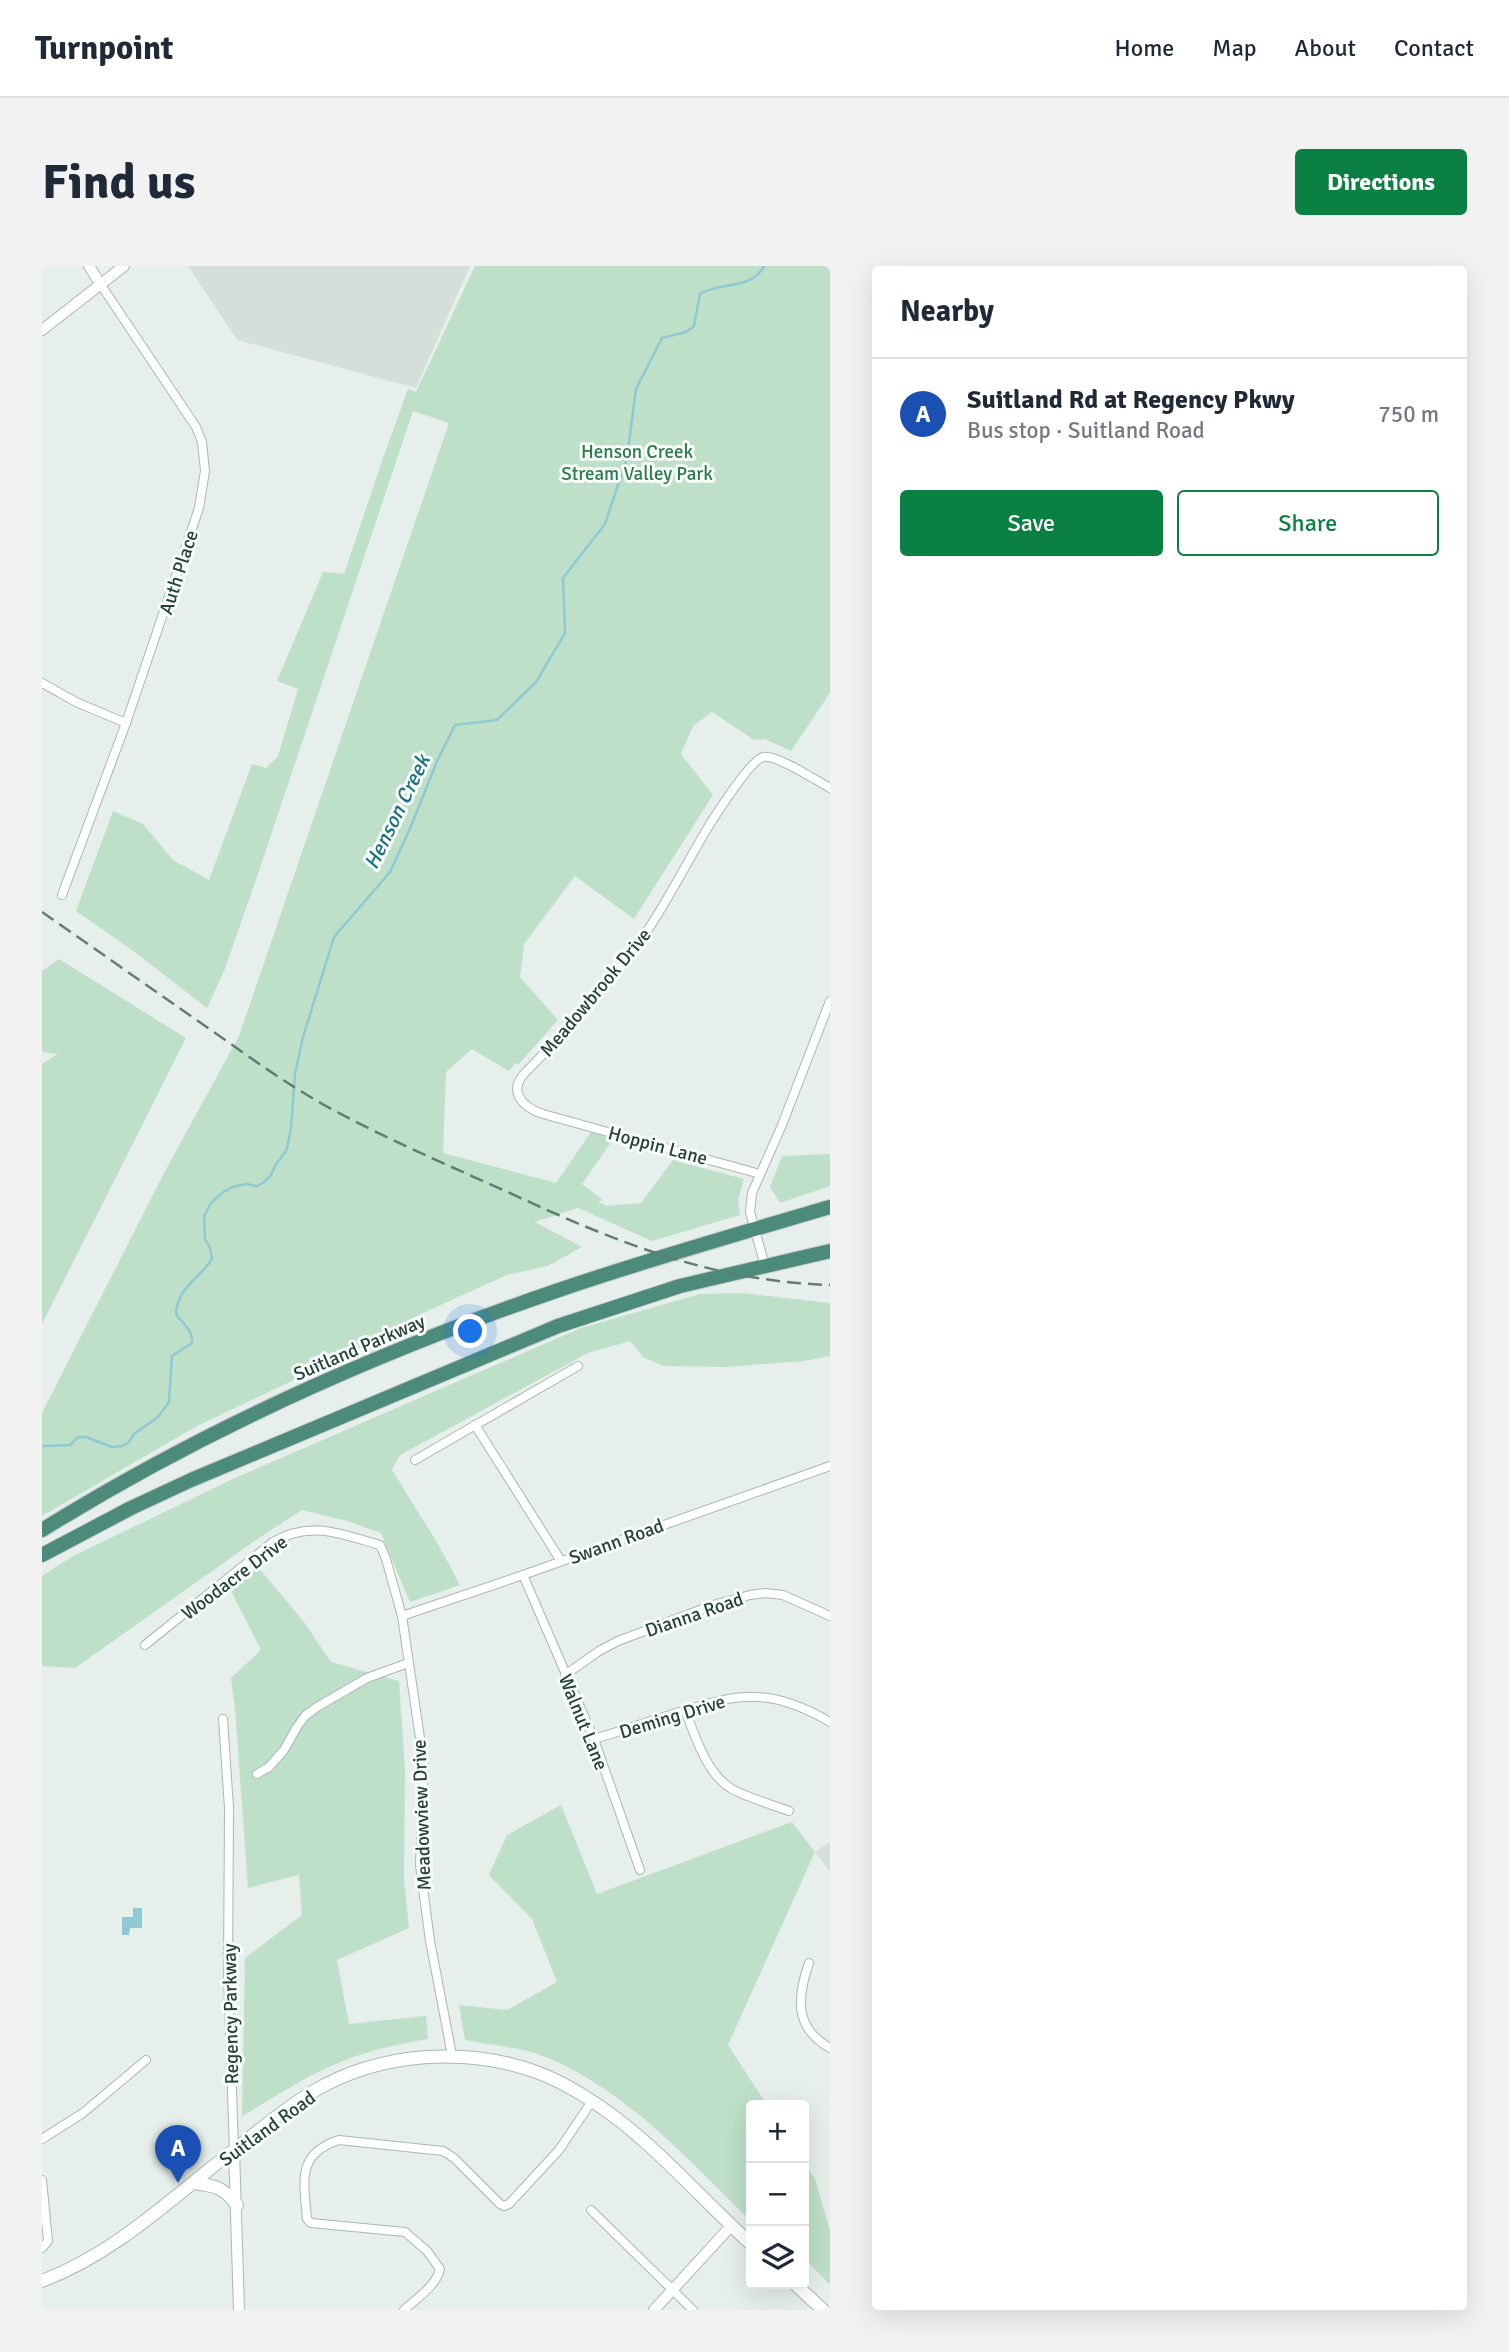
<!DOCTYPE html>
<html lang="en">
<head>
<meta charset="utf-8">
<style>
  :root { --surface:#fff; --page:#f2f2f3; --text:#1f2937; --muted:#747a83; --line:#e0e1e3; --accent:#0b8043 }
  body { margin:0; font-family:Signika,sans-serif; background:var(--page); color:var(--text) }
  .controls { position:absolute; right:21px; bottom:21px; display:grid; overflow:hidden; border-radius:7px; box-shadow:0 7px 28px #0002 }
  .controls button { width:63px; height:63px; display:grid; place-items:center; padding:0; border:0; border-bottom:2px solid var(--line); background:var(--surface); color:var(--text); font:35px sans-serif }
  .you { position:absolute; left:429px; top:1066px; width:24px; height:24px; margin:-18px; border:5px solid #fff; border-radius:50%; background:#1a73e8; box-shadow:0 0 0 10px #1a73e833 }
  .badge { display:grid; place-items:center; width:46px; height:46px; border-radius:50%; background:var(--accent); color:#fff; font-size:23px; font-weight:700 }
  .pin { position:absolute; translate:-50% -58px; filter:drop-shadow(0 2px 4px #0008) }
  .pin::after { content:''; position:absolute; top:37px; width:24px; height:21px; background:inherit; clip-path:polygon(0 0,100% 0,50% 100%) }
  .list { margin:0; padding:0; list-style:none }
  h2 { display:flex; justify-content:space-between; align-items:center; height:91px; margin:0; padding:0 28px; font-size:30px }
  h2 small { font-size:23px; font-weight:400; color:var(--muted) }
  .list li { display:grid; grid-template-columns:46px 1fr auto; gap:21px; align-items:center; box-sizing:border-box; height:112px; padding:0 28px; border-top:2px solid var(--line) }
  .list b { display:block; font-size:26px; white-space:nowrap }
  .list p { margin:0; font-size:23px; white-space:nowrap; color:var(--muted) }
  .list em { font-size:23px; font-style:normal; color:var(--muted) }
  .actions { display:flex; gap:14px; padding:21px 28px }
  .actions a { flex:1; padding:16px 0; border:2px solid var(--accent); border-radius:7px; text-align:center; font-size:24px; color:var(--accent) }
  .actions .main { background:var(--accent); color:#fff }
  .icon { flex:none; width:38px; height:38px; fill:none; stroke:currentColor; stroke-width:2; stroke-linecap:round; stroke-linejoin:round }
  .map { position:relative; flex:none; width:788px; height:2044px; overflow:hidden; border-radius:7px }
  header { display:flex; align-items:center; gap:42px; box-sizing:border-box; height:98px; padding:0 35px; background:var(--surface); border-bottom:2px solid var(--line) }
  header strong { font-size:33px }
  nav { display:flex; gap:38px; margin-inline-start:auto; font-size:24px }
  .intro { display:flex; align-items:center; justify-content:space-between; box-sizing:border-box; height:168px; padding:0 42px }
  h1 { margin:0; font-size:49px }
  .button { padding:18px 32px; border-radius:7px; background:var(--accent); color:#fff; font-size:24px; font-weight:700 }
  main { display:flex; gap:42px; padding:0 42px }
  aside { flex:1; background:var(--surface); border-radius:7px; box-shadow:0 7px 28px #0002 }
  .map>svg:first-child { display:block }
  .built { fill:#d4dfda }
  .green { fill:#bfe0c8 }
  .water { fill:#8ec9d4 }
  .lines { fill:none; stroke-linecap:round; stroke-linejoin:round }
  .stream { stroke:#8ec9d4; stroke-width:2.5 }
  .minor-casing { stroke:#a8b8b2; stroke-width:10 }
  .tertiary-casing { stroke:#a8b8b2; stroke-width:12 }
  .secondary-casing { stroke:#a4bbb3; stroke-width:14 }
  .trunk-casing { stroke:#c2cac8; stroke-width:16 }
  .minor { stroke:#fff; stroke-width:8 }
  .tertiary { stroke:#fff; stroke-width:10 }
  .secondary { stroke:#fff; stroke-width:12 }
  .trunk { stroke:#4c8a7c; stroke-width:14 }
  .rail { stroke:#5f7d75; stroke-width:2.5; stroke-dasharray:14 7; stroke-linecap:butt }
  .labels { text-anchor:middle; stroke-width:6; stroke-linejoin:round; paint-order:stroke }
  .park-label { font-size:19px; fill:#2d7a4b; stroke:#f7fbf9 }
  .street-label { font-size:19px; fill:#24423a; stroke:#f7fbf9 }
  .water-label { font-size:21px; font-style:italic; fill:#1c6f80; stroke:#f7fbf9 }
</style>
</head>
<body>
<header>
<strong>Turnpoint</strong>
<nav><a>Home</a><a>Map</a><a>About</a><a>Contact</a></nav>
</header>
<div class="intro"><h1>Find us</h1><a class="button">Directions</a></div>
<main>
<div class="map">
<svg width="788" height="2044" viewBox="0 0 788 2044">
  <rect width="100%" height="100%" fill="#e6efeb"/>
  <!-- built -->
  <g class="built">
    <polygon points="146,0 428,0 374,122 195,74"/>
    <polygon points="788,1576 788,1606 773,1586"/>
  </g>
  <!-- green -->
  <g class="green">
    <polygon points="433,0 788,0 788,427 749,485 723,473 712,474 670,446 651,460 639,488 671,529 592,653 533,610 482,678 478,711 516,754 477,798 474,797 467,805 430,783 404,806 401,887 514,917 549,866 572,872 540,918 561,934 556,936 565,940 599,937 631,894 702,913 696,934 698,949 610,975 536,942 493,956 540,981 506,1000 465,1009 381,1047 309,1087 155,1160 0,1250 0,1147 122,907 197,770 407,157 371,145 215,611 182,705 165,742 90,684 34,645 71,545 101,558 131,594 167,614 210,498 224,502 236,490 256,423 235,415 281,306 302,308 341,192 366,123 374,126"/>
    <polygon points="17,693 144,772 0,1058 0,798 16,788 0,786 0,705"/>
    <polygon points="788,888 788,920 738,937 728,921 740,890"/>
    <polygon points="700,1027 788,1037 788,1090 762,1095 684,1101 621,1100 601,1091 588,1075 546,1087 358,1189 350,1204 396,1278 418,1319 368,1336 339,1267 305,1255 260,1244 217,1272 33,1402 0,1400 0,1310 31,1290 193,1212 539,1062 658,1028"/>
    <path d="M 216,1301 L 262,1356 L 289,1396 L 357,1415 L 363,1503 L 362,1613 L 367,1662 L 295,1694 L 307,1758 L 384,1750 L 386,1773 C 357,1778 328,1784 301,1795 C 265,1809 233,1831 200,1850 L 203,1692 L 260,1649 L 257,1609 L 206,1622 L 193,1443 L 189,1412 L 219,1384 L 189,1325 Z"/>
    <path d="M 519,1539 L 555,1628 L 750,1556 L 773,1586 L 686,1779 L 725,1839 L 709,1839 L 709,1955 C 646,1894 584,1823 501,1790 C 477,1781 448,1779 423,1774 L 417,1739 L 465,1744 L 515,1716 L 490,1653 L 447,1609 L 465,1569 Z"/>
    <polygon points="762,1896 773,1913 788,1964 788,2019 770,2000 762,1994"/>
  </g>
  <!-- water -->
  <polygon class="water" points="91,1642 100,1642 100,1662 88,1662 87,1669 80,1669 80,1651 91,1651"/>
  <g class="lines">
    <!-- stream -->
    <path class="stream" d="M 0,1180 L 28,1179 L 36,1171 L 44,1171 L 70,1181 L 80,1180 L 87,1176 L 92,1168 L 116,1151 L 127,1136 L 130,1090 L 150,1077 C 151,1063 141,1059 134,1048 C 135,1022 157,1013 170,993 L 168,982 L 163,973 L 162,950 L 169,937 L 180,927 L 190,921 L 204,918 L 215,920 L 221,917 L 229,909 L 233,900 L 245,883 L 249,862 L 253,808 L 261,771 L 292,671 L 348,606 L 367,565 L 396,493 L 413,459 L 455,454 L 494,416 L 523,367 L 521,312 L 563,258 L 585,192 L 594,123 L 620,72 L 644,66 L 652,60 L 658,28 C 678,15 709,25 722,0"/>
    <defs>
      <g id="minor">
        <polyline points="0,417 36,437 84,457"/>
        <polyline points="20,629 84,457 157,242 163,205 160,176 154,161 59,19"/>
        <path d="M 718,908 L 501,848 C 483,842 466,828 481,809 C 524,765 568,718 603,668 C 627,633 646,594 668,558 C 677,544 708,495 721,491 C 734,488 775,515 788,522"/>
        <polyline points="723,1000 708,946 710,927 740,859 788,735"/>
        <polyline points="433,1159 519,1295"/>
        <polyline points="373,1194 536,1100"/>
        <polyline points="481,1309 552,1473 598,1604"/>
        <polyline points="360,1350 481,1309 788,1200"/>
        <path d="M 103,1379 L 231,1276 C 268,1254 299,1268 338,1279 L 344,1293 L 360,1350 L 382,1499 L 378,1599 L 388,1675 L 410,1789"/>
        <polyline points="523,1409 557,1385 576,1375 671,1339 708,1329 723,1327 741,1329 788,1350"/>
        <path d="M 643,1444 C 653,1470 665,1509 690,1523 C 704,1531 731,1539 747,1545"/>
        <polyline points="181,1453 187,1542 186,1709 192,1884"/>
        <path d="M 552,1473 C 579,1465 606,1456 634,1447 C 697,1427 728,1421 788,1456"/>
        <polyline points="215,1508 227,1501 242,1484 255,1461 263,1450 275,1441 325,1412 366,1397"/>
        <path d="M 767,1697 C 755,1731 752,1762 788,1782"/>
        <polyline points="0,1873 41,1847 104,1794"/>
        <polyline points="0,1914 6,1975 0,1982"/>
        <polyline points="549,1944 651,2044"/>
        <path d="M 362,2044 C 374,2033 395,2019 398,2003 L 385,1985 L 363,1966 L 269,1957 L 265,1953 C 262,1915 254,1888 297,1874 L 401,1885 L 412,1892 L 458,1938 L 462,1940 L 467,1938 L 517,1884 L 550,1835"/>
      </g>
      <g id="tertiary">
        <polyline points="47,0 59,19"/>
        <polyline points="0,64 82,0"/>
        <polyline points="192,1884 197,2044"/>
        <polyline points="612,2044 689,1960"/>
      </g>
      <g id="secondary">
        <path d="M 152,1917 C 174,1920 181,1921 195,1939"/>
        <path d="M 0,2015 C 71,1988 124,1937 183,1891 C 212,1869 240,1844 272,1825 C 338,1786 425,1780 497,1807 C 526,1818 553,1836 578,1855 C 625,1892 665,1938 709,1978"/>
        <polyline points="753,2018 781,2044"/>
      </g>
      <g id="trunk">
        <path d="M 0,1264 C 161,1164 335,1086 514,1025 C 604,994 696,968 788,941"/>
        <polyline points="0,1289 89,1242 149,1214 516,1060 638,1020 788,985"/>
      </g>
    </defs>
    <!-- minor casing -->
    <use href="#minor" class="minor-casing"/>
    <!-- tertiary casing -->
    <use href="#tertiary" class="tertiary-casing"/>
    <!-- secondary casing -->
    <use href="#secondary" class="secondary-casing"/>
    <!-- trunk casing -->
    <use href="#trunk" class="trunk-casing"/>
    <!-- minor -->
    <use href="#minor" class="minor"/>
    <!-- tertiary -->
    <use href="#tertiary" class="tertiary"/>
    <!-- secondary -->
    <use href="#secondary" class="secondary"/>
    <!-- trunk -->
    <use href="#trunk" class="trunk"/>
    <!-- rail -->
    <path class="rail" d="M 0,646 C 52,682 104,719 156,755 C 198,784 239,815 284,840 C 344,873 408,900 470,928 C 576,977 670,1015 788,1019"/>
  </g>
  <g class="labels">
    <!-- park labels -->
    <g class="park-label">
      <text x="595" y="192">Henson Creek<tspan x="595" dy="22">Stream Valley Park</tspan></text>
    </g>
    <!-- street labels -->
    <g class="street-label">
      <text transform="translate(136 306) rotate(-72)" y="7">Auth Place</text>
      <text transform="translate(553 726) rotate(-50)" y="7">Meadowbrook Drive</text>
      <text transform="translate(616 879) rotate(15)" y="7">Hoppin Lane</text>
      <text transform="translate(317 1081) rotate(-23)" y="7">Suitland Parkway</text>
      <text transform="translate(574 1275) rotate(-20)" y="7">Swann Road</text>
      <text transform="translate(192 1311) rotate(-37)" y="7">Woodacre Drive</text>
      <text transform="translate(652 1348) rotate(-19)" y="7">Dianna Road</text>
      <text transform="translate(630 1450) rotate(-17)" y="7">Deming Drive</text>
      <text transform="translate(542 1456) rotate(68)" y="7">Walnut Lane</text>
      <text transform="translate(379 1549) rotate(-92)" y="7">Meadowview Drive</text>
      <text transform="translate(188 1748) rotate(-91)" y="7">Regency Parkway</text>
      <text transform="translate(225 1862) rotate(-36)" y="7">Suitland Road</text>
    </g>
    <!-- water labels -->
    <g class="water-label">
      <text transform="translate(355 546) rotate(-64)" y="7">Henson Creek</text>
    </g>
  </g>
</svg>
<div class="controls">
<button>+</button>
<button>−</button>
<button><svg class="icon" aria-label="layers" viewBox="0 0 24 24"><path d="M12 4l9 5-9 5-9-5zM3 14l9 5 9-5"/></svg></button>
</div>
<div class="you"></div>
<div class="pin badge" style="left:136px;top:1917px;background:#1a4fb4">A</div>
</div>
<aside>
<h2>Nearby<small></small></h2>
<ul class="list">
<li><span class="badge" style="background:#1a4fb4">A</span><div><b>Suitland Rd at Regency Pkwy</b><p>Bus stop · Suitland Road</p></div><em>750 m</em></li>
</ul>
<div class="actions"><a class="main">Save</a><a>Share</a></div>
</aside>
</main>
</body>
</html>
